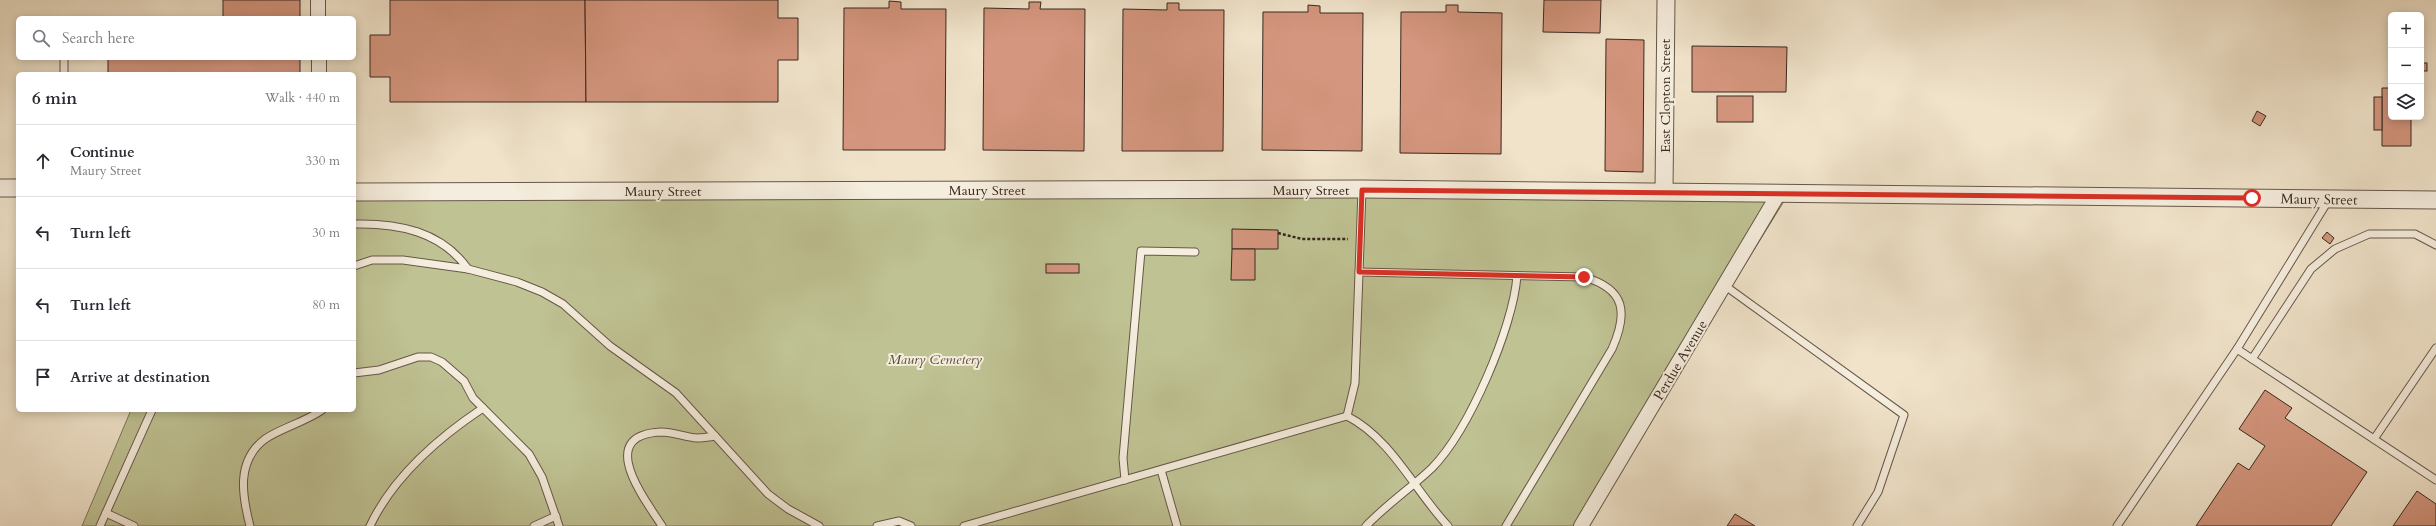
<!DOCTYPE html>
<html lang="en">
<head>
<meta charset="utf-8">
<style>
  :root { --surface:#fff; --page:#f7f7f7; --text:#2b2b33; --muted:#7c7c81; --line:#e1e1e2 }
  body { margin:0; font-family:Cardo,serif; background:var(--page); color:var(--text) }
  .controls { position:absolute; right:12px; top:12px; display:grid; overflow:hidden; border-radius:6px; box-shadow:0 2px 10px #0003 }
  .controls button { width:36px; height:36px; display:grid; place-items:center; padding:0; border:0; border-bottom:1px solid var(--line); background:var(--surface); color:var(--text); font:20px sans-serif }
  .stop { position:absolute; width:12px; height:12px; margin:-9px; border:3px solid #d93025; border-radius:50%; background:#fff }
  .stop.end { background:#d93025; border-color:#fff; box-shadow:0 1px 4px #0008 }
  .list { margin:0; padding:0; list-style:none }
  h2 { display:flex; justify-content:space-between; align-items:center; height:52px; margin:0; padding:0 16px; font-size:17px }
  h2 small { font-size:13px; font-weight:400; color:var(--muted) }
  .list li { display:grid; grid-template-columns:26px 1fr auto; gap:12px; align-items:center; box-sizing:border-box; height:72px; padding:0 16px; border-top:1px solid var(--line) }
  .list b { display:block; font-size:15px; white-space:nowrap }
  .list p { margin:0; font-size:13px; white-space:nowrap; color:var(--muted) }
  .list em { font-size:13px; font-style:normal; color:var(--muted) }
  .icon { flex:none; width:22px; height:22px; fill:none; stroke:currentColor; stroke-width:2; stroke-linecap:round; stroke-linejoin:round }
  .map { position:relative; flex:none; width:2436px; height:526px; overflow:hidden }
  .search { position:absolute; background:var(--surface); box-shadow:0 2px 10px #0003; left:16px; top:16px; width:340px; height:44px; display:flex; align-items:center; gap:10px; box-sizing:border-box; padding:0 14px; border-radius:6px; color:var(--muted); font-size:15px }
  .panel { position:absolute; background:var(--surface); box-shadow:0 2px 10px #0003; left:16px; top:72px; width:340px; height:340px; border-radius:6px }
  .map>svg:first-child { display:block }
  .green { fill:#bfc293; stroke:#7c755a }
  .building { fill:#d4967e; stroke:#392820 }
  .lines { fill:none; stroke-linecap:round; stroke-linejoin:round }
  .service-casing { stroke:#67574a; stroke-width:9 }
  .minor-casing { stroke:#67574a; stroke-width:16 }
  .tertiary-casing { stroke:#67574a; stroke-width:19 }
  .path { stroke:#392820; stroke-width:2.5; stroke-dasharray:3 2; stroke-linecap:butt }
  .service { stroke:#f5eddd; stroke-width:7 }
  .minor { stroke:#f5eddd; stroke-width:14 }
  .tertiary { stroke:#f5eddd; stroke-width:17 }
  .route { stroke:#d93025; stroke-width:5 }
  .labels { text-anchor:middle; stroke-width:4; stroke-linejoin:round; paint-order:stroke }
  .street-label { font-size:14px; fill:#392820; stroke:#f5eddd }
  .park-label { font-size:14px; font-style:italic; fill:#5a4e3d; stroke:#f5eddd }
</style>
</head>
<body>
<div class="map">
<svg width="2436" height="526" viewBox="0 0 2436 526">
  <rect width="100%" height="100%" fill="#f0e3ca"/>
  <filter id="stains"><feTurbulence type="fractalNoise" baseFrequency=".005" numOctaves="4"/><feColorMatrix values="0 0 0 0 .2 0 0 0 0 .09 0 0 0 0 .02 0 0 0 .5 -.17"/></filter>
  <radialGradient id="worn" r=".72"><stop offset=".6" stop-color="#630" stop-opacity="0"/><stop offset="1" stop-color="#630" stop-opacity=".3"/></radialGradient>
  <!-- green -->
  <polygon class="green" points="354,192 1789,193 1584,526 82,526 131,410 354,410"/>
  <!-- building -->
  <g class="building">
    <rect x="223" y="0" width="77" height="18"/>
    <polygon points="390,0 585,0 586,102 390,102 390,77 370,77 370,35 390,35"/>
    <polygon points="585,0 778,0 778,18 798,18 798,60 778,60 778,102 586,102"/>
    <polygon points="1544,0 1601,0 1600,33 1543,32"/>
    <polygon points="889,1 901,2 901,9 946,9 945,150 843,150 844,8 889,8"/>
    <polygon points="1029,2 1041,2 1040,9 1085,9 1084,151 983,150 984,8 1029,9"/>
    <polygon points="1167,3 1179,3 1179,10 1224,10 1223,151 1122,151 1123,9 1167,10"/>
    <polygon points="1308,5 1320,6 1320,13 1363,13 1362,151 1262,150 1263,12 1308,12"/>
    <polygon points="1446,5 1458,5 1458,12 1502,13 1501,154 1400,153 1401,12 1446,12"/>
    <polygon points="1606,39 1644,40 1643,172 1605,171"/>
    <polygon points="1692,46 1787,47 1786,92 1692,92"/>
    <rect x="108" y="58" width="192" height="16"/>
    <rect x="2421" y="63" width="6" height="8"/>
    <polygon points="2382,88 2391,88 2391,117 2411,117 2411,146 2382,146"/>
    <rect x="1717" y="96" width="36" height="26"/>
    <rect x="2374" y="97" width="8" height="33"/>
    <polygon points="2257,111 2266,116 2260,126 2252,121"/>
    <polygon points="1232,229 1278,230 1278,249 1232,249"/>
    <polygon points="2327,232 2334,238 2330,244 2322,238"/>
    <polygon points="1232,249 1255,249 1255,280 1231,280"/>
    <rect x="1046" y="264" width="33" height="9"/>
    <polygon points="2265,390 2292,408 2285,418 2367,472 2331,526 2196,526 2238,463 2249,470 2265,446 2239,429"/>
    <polygon points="2417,491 2436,504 2436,526 2393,526"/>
    <polygon points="1735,514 1755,526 1727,526"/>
  </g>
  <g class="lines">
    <defs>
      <g id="service">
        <polyline points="64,58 64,74"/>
        <polyline points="2328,201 2237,349 2436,480"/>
        <path d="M 354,224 C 398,223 441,231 468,269"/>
        <polyline points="354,266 372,260 403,260 468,269 517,282 542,292 563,304 610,346 676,393 768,494 788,509 819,526"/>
        <path d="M 1359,272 L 1584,277 C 1626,289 1628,313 1612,349 L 1506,526"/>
        <polyline points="1724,285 1904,415 1878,492 1857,526"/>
        <polyline points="2252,359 2311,269 2335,249 2369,234 2415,234 2436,245"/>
        <polyline points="354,373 379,370 418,357 431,357 442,362 464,381 473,398 529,454 542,477 559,526"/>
        <polyline points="1347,416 1355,383 1362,190"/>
        <polyline points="2374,439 2436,348"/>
        <polyline points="1161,470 1177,526"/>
        <polyline points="1125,480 1123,458 1141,251 1195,252"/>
        <polyline points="106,513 134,526"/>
        <polyline points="100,526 152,410"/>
        <path d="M 250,526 C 242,495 236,461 265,439 C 281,428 305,422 322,410"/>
        <path d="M 370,526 C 393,477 438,438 483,408"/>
        <polyline points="534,526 556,516"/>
        <path d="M 662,526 C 644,498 595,435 661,432 C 673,432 685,437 697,438 C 703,438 709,437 715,436"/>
        <polyline points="877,526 899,521 911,526"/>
        <path d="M 964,526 L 1347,416 C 1392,439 1414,490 1448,526"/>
        <path d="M 1366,526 C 1387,504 1411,488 1432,468 C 1469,430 1513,328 1517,276"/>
        <polyline points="2117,526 2237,349"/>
      </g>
      <g id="minor">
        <polyline points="318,0 318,18"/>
        <polyline points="319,58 319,74"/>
        <polyline points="1581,526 1779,193"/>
      </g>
      <g id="tertiary">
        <polyline points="0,188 18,188"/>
        <polyline points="1664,191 1666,0"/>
        <polyline points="354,192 1362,189 2436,200"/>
      </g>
    </defs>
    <!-- service casing -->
    <use href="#service" class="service-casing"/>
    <!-- minor casing -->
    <use href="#minor" class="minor-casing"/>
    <!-- tertiary casing -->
    <use href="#tertiary" class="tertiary-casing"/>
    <!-- path -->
    <polyline class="path" points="1278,233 1302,239 1348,239"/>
    <!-- service -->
    <use href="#service" class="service"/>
    <!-- minor -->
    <use href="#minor" class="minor"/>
    <!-- tertiary -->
    <use href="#tertiary" class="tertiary"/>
  </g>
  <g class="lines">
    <!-- route -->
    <polyline class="route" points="1584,277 1359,272 1362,190 2252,198"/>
  </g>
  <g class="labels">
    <!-- street labels -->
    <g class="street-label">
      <text transform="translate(1665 96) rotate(-90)" y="5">East Clopton Street</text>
      <text x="987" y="195">Maury Street</text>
      <text x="1311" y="195">Maury Street</text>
      <text x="663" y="196">Maury Street</text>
      <text transform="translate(2319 199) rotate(1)" y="5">Maury Street</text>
      <text transform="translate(1680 360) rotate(-59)" y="5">Perdue Avenue</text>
    </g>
    <!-- park labels -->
    <g class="park-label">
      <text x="935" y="364">Maury Cemetery</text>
    </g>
  </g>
  <rect width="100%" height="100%" filter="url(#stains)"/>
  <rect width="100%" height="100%" fill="url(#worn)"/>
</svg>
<div class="controls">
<button>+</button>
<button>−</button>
<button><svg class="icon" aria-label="layers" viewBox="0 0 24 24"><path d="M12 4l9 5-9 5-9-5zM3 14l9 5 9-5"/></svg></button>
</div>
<div class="stop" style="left:2252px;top:198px"></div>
<div class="stop end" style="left:1584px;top:277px"></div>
<div class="search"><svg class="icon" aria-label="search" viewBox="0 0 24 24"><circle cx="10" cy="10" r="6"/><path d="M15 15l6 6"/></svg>Search here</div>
<section class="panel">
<h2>6 min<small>Walk · 440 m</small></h2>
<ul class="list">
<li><svg class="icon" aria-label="ahead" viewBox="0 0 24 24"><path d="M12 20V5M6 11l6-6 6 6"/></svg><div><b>Continue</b><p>Maury Street</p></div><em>330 m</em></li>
<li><svg class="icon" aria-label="left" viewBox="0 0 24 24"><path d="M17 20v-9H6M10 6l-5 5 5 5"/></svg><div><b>Turn left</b></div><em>30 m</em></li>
<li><svg class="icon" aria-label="left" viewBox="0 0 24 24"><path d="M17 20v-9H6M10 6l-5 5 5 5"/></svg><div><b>Turn left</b></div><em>80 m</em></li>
<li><svg class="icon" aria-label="arrive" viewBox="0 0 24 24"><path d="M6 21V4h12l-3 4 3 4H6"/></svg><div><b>Arrive at destination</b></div></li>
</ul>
</section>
</div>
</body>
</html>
